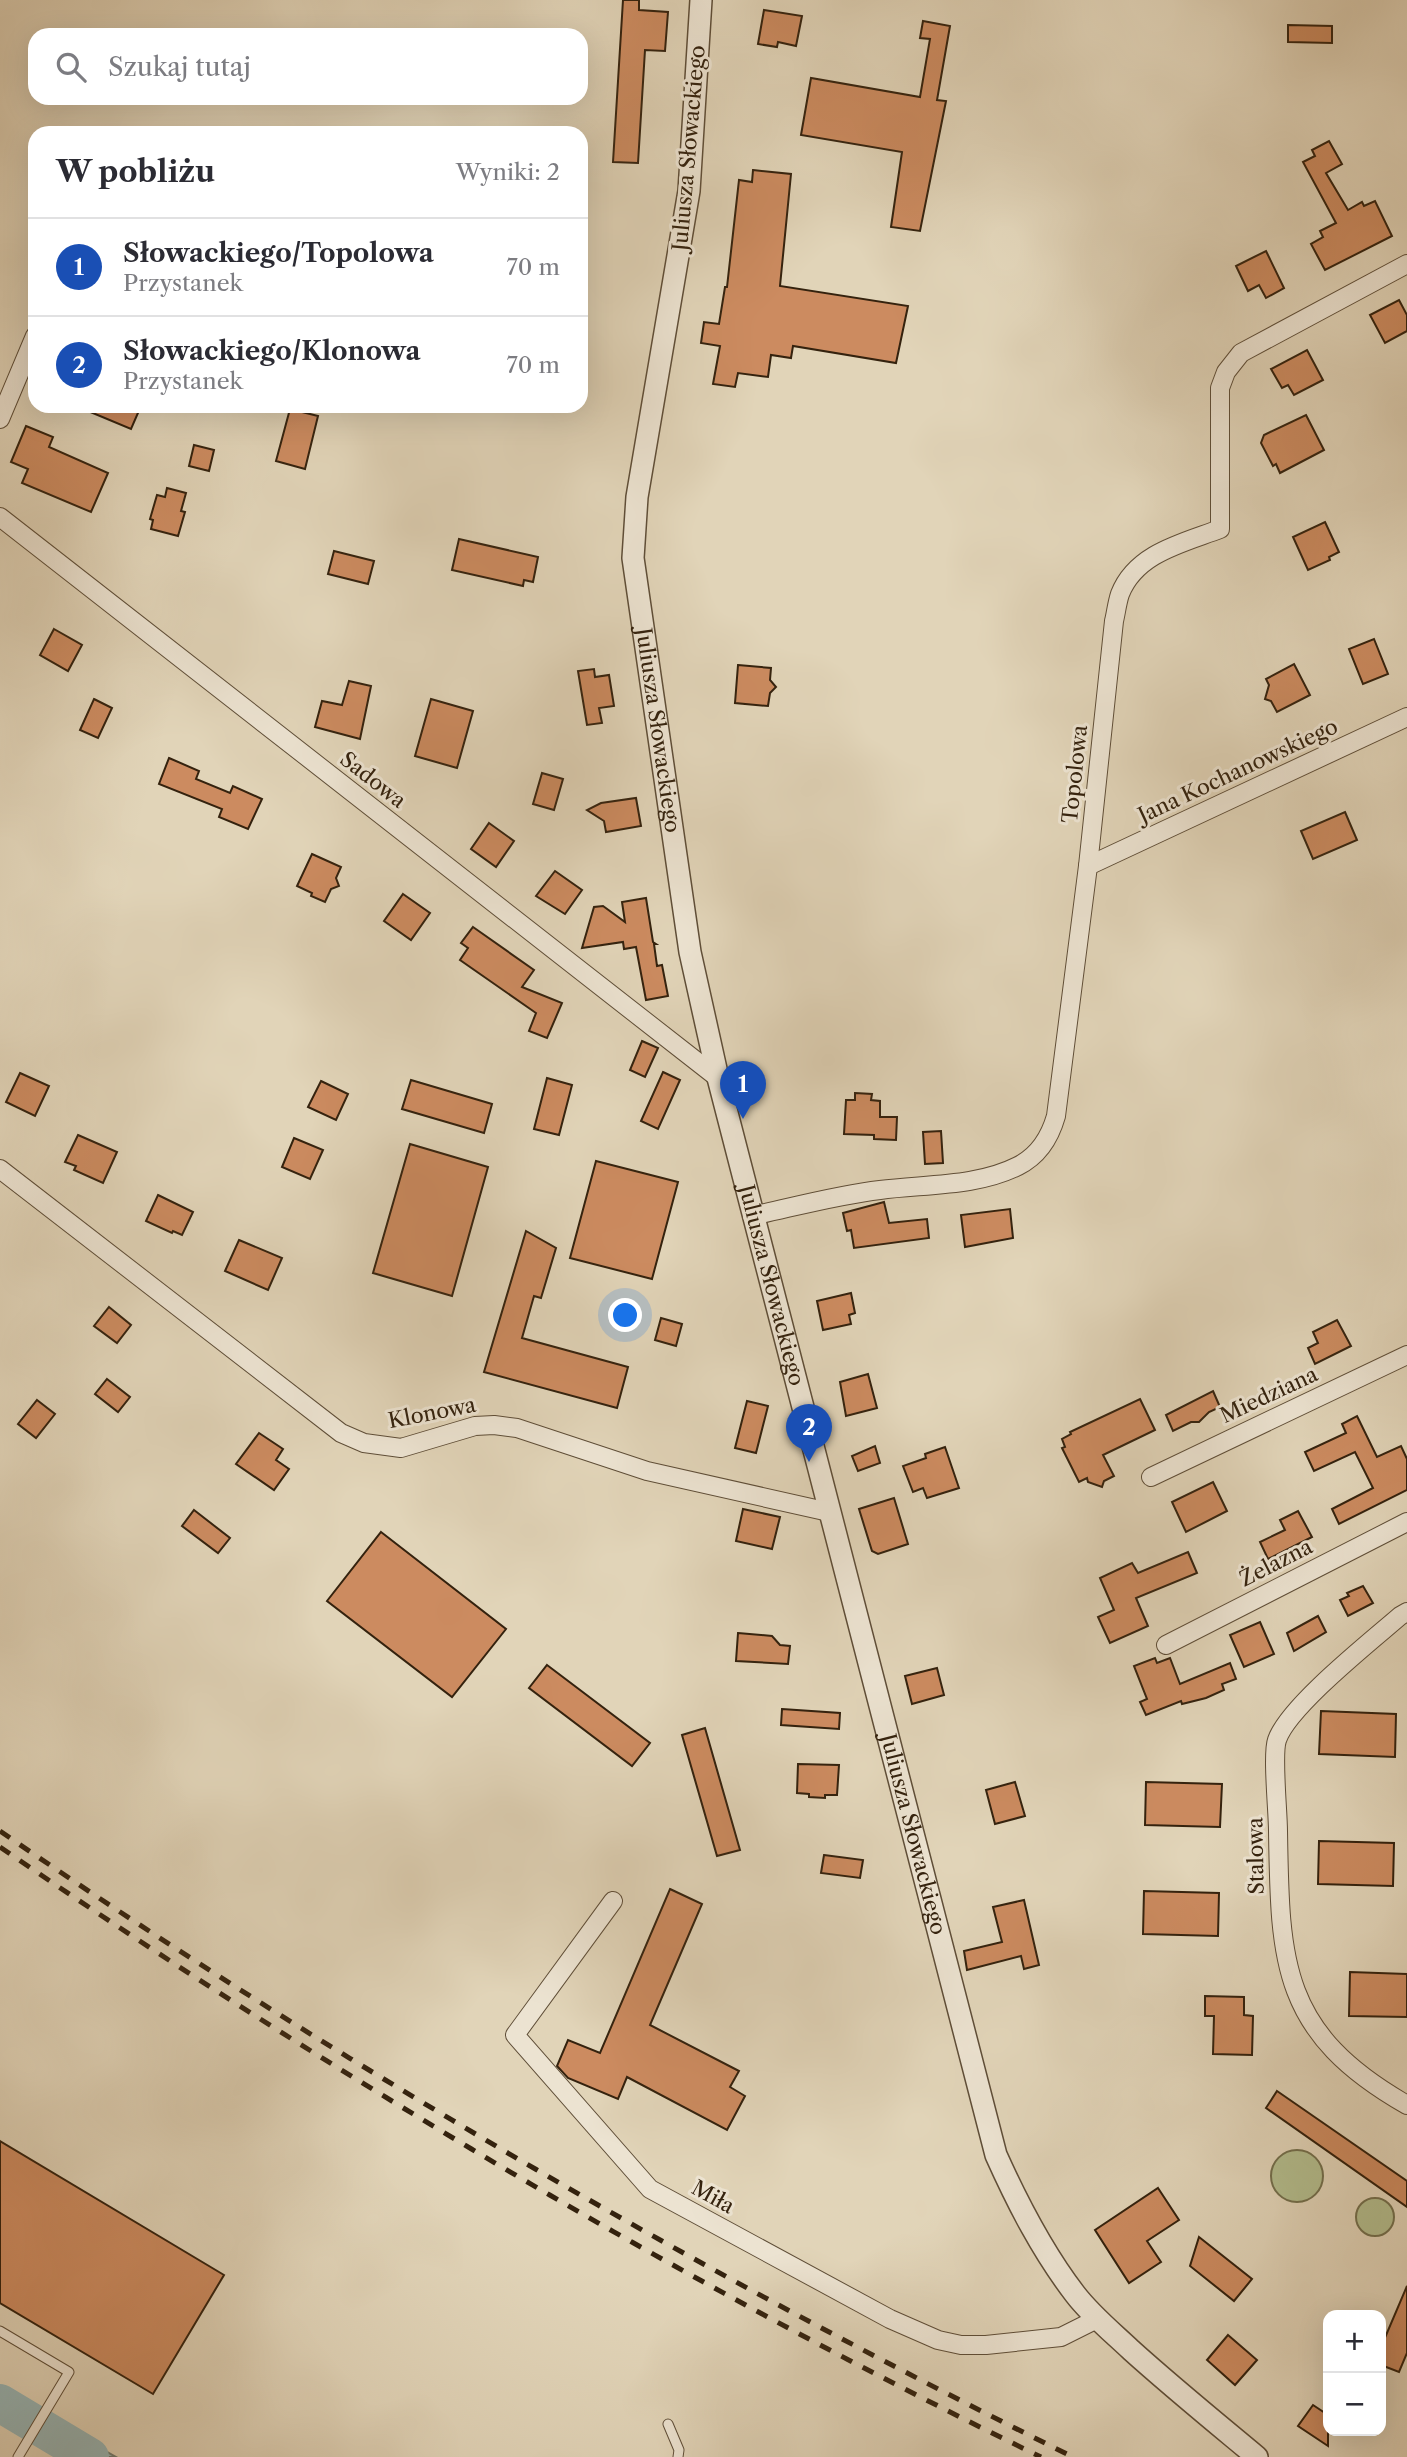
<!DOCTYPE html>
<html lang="pl">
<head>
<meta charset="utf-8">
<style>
  :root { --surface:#fff; --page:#f7f7f7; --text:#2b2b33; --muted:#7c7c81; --line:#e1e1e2; --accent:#d93025 }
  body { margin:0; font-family:"Libre Caslon Text",serif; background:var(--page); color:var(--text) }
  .controls { position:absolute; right:21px; bottom:21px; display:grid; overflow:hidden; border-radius:14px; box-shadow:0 7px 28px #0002 }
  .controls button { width:63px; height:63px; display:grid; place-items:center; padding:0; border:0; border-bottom:2px solid var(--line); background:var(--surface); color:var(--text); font:35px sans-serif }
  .you { position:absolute; left:626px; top:1316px; width:24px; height:24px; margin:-18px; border:5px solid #fff; border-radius:50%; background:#1a73e8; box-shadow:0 0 0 10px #1a73e833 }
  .badge { display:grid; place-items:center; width:46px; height:46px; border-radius:50%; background:var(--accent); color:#fff; font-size:23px; font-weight:700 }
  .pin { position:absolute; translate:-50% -58px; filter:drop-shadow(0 2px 4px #0008) }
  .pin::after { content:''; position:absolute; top:37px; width:24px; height:21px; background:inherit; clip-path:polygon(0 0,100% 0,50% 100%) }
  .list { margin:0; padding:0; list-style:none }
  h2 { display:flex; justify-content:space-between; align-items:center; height:91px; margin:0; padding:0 28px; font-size:30px }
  h2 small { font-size:23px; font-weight:400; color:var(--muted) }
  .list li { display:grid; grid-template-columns:46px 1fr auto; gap:21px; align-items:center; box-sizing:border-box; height:98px; padding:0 28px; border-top:2px solid var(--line) }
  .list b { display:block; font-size:26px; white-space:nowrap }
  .list p { margin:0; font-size:23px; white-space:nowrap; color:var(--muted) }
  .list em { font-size:23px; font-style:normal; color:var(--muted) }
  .icon { flex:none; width:38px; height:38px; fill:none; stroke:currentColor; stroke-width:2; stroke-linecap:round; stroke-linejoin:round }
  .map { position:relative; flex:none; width:1407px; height:2457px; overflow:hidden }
  .search { position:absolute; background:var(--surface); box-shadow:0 7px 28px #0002; left:28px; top:28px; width:560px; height:77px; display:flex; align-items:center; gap:18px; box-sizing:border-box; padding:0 24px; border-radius:21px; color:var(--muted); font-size:26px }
  .panel { position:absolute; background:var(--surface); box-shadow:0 7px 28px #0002; left:28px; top:126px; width:560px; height:287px; border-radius:21px }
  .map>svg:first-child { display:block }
  .green { fill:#b3bd8e; stroke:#74704e; stroke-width:2 }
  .water { fill:#97b6b7; stroke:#6f7b73; stroke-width:2 }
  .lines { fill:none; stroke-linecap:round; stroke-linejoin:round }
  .shore { stroke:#666c62; stroke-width:2 }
  .river { stroke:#97b6b7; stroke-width:38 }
  .building { fill:#cc8b60; stroke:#34220e; stroke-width:2 }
  .service-casing { stroke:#5f4e38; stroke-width:11 }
  .minor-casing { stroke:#5f4e38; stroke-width:20 }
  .tertiary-casing { stroke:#5f4e38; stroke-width:24 }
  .service { stroke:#ece3d1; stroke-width:9 }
  .minor { stroke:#ece3d1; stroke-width:18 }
  .tertiary { stroke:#ece3d1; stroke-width:21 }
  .rail { stroke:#34220e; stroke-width:5; stroke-dasharray:12 12; stroke-linecap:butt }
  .labels { text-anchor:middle; stroke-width:6; stroke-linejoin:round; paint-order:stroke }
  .street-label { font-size:21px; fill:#34220e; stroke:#ece3d1 }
</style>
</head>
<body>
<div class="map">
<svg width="1407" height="2457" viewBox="0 0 1407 2457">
  <rect width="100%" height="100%" fill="#e1d4b8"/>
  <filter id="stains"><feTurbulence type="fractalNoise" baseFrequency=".00286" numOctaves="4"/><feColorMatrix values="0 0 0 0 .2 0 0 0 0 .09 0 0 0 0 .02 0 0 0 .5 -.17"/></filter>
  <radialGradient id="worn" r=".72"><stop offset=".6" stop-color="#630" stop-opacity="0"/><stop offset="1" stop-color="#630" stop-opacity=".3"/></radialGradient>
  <!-- green -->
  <g class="green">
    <circle cx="1297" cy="2176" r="26"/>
    <circle cx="1375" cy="2217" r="19"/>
  </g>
  <!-- water -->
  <g class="water">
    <polygon points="0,2392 30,2409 19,2428 0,2417"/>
    <polygon points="56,2423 116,2457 67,2457 44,2444"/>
  </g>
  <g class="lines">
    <!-- shore -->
    <polyline class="shore" points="69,2457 67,2449 55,2442 59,2434 102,2457"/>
    <!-- river -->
    <polyline class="river" points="0,2403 90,2457"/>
  </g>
  <!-- building -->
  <g class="building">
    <polygon points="623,0 639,0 639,10 668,12 665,51 645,50 638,163 613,162"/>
    <polygon points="764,10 802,16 796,46 778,42 777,47 758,44"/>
    <polygon points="923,21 950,26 937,100 946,101 920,231 891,227 902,152 801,135 811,78 920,97 930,39 920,38"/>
    <polygon points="1288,25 1332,26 1332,43 1288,42"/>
    <polygon points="1329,141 1342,164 1326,173 1348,210 1362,202 1364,206 1375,201 1392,236 1325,270 1311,244 1323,237 1320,231 1336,223 1303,162 1315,156 1312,150"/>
    <polygon points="753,170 791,174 780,286 908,306 896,363 793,346 791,358 771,355 768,377 738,373 735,387 713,384 720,346 701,343 704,322 719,324 725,287 727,287 739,180 752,182"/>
    <polygon points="1266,251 1284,288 1266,298 1259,285 1248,291 1236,266"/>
    <polygon points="1399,300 1407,315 1407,331 1385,343 1370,315"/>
    <polygon points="1307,350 1323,380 1294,395 1288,385 1282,388 1271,369"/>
    <polygon points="76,406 141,406 131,429"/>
    <polygon points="290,409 318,416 305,469 276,461"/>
    <polygon points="1306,415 1324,450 1280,473 1276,464 1273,466 1261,443 1264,435"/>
    <polygon points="26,426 53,437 49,447 108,473 91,512 22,483 28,469 11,462"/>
    <polygon points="194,445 214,450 209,471 189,466"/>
    <polygon points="167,488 186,493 181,511 185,512 178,536 151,529 153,520 150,519 157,495 165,497"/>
    <polygon points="1325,522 1339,552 1329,557 1330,560 1308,570 1293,537"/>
    <polygon points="459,539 538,557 533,582 524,580 523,586 452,570"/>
    <polygon points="334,551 374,561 368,584 328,574"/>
    <polygon points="54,629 82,645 68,671 40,655"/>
    <polygon points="1374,639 1388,674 1363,684 1349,649"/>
    <polygon points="1294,664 1310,695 1277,712 1271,701 1265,699 1269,685 1266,679"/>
    <polygon points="738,665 771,668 770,680 776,687 770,693 768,706 735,703"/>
    <polygon points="594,669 595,677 609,675 614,706 599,708 602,723 587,725 578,671"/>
    <polygon points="349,681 371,686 360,739 315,727 322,701 342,705"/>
    <polygon points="94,699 112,708 98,738 80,730"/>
    <polygon points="431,699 473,711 457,768 415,756"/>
    <polygon points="169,758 199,771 196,779 230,793 233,786 262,799 248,829 219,817 222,809 159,784"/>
    <polygon points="542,773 563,779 554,810 533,804"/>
    <polygon points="636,798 641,826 606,832 604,821 587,810 601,803"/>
    <polygon points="1345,812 1357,840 1313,859 1301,831"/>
    <polygon points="489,823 514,841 496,867 471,849"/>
    <polygon points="312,854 341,867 336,878 339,886 331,889 325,902 311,896 312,893 297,886"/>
    <polygon points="555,871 582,890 565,914 536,896"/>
    <polygon points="403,894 430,913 411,940 384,921"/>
    <polygon points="646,898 653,942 656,944 654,944 657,966 662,965 668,996 646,1000 636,947 624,949 623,942 582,948 594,907 603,906 625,922 622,902"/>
    <polygon points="473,927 534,970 522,987 562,1003 547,1038 529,1031 536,1013 460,960 468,948 461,943"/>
    <polygon points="642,1041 658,1048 645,1077 630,1070"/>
    <polygon points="663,1072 680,1080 658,1129 641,1121"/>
    <polygon points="20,1073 49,1086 35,1116 6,1102"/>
    <polygon points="547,1078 572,1085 559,1135 534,1129"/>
    <polygon points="411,1080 492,1104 484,1133 402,1109"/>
    <polygon points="321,1081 348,1094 336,1120 308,1107"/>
    <polygon points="855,1093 872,1094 871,1100 880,1101 880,1117 897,1117 896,1140 874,1139 874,1135 844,1134 846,1100 855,1100"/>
    <polygon points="941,1131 943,1163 925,1164 923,1132"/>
    <polygon points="78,1135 117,1152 103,1183 74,1170 76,1166 65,1162"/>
    <polygon points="294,1138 323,1150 310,1179 282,1167"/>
    <polygon points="410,1144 488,1167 452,1296 373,1273"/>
    <polygon points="596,1161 678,1182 652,1279 570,1258"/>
    <polygon points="158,1195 193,1212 182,1235 173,1231 172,1233 146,1221"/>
    <polygon points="884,1202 889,1223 927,1219 929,1238 854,1248 851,1230 847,1231 843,1213"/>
    <polygon points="1010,1209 1013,1238 965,1247 961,1215"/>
    <polygon points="526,1231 556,1248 541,1298 534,1296 522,1338 628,1367 617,1408 484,1372"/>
    <polygon points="239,1240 282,1258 268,1290 225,1271"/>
    <polygon points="851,1293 855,1313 849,1315 851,1324 823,1330 817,1301"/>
    <polygon points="109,1307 131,1325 117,1343 94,1326"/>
    <polygon points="661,1318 682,1324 676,1346 655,1340"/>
    <polygon points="1337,1320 1351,1346 1315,1364 1308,1348 1318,1343 1313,1332"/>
    <polygon points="868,1374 877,1408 846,1416 840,1382"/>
    <polygon points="107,1379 130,1397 118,1412 95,1394"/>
    <polygon points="1213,1391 1220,1407 1209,1412 1199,1422 1191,1422 1173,1431 1166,1415"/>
    <polygon points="1140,1399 1155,1430 1103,1455 1114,1476 1104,1481 1102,1487 1088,1482 1087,1478 1079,1482 1062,1448 1065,1447 1062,1439 1071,1434 1070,1432"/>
    <polygon points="37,1400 55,1414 36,1438 18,1424"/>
    <polygon points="747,1401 768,1406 756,1453 735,1448"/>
    <polygon points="1357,1416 1377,1457 1401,1446 1407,1459 1407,1490 1339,1524 1332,1509 1373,1488 1355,1452 1314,1471 1305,1452 1346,1433 1342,1424"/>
    <polygon points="259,1433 283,1449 276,1460 289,1469 274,1490 236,1464"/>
    <polygon points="875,1446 880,1463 858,1471 852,1456"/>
    <polygon points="945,1447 959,1488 927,1498 923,1488 913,1492 903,1466 926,1458 925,1454"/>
    <polygon points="1213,1482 1227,1511 1186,1532 1172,1502"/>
    <polygon points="894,1498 908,1544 878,1554 872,1551 859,1509"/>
    <polygon points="743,1509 780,1517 772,1549 736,1541"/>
    <polygon points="194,1510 230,1538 218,1553 182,1526"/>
    <polygon points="1298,1511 1312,1537 1268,1559 1260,1542 1285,1530 1280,1520"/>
    <polygon points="381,1532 506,1629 452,1697 327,1601"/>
    <polygon points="1188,1552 1197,1573 1136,1598 1148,1626 1110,1643 1098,1617 1114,1610 1100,1578 1132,1563 1138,1573"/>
    <polygon points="1363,1586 1373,1603 1348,1616 1340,1600 1349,1596 1347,1593"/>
    <polygon points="1318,1616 1326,1632 1294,1651 1287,1633"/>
    <polygon points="1260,1622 1274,1654 1244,1667 1230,1635"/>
    <polygon points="738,1633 772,1636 780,1645 790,1646 788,1664 736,1661"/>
    <polygon points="1155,1658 1157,1663 1170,1658 1180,1684 1230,1663 1236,1679 1222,1684 1224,1690 1206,1698 1182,1704 1181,1701 1146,1715 1140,1702 1147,1699 1134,1666"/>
    <polygon points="547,1665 650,1743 632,1766 529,1688"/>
    <polygon points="937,1668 944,1695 912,1704 905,1676"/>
    <polygon points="782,1709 840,1713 839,1729 781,1725"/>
    <polygon points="1321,1711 1396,1714 1395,1757 1319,1754"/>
    <polygon points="705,1728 740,1850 717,1856 682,1735"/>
    <polygon points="798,1764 839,1765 837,1795 825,1795 825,1798 809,1797 809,1794 797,1793"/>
    <polygon points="1015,1782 1025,1816 995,1824 986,1790"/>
    <polygon points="1146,1782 1222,1784 1220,1827 1145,1825"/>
    <polygon points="1319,1841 1394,1843 1393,1886 1318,1884"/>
    <polygon points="824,1855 863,1860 860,1878 821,1873"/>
    <polygon points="670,1889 702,1904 650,2025 739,2071 730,2087 745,2096 727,2130 627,2077 618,2099 568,2078 557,2066 568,2040 600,2053"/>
    <polygon points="1144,1891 1219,1893 1218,1936 1143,1934"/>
    <polygon points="1024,1900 1039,1965 1024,1969 1021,1956 967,1970 964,1951 1002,1942 993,1907"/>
    <polygon points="1350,1972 1407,1974 1407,2017 1349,2016"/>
    <polygon points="1205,1996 1244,1997 1244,2015 1253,2016 1252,2055 1213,2054 1214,2016 1205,2016"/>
    <polygon points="1277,2091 1407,2181 1407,2207 1266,2108"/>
    <polygon points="0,2141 224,2275 153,2394 0,2303"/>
    <polygon points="1158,2188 1179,2220 1147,2241 1161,2262 1129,2283 1095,2230"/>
    <polygon points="1199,2237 1252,2279 1234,2301 1190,2266"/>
    <polygon points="1407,2286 1407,2353 1399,2372 1381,2365 1381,2347"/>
    <polygon points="1228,2335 1257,2360 1235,2385 1207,2360"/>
    <polygon points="1313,2405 1328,2415 1328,2446 1298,2426"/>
  </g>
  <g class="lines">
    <defs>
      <g id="service">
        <polyline points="0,2331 69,2372 18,2457"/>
        <polyline points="668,2424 679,2450 678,2457"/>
      </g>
      <g id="minor">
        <polyline points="0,419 35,336"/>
        <polyline points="0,517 718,1078"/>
        <polyline points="1088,866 1407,717"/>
        <polyline points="0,1169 341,1433 364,1443 401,1448 475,1426 494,1425 517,1428 647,1471 829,1512"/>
        <path d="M 752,1216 C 794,1207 837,1195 880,1190 C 924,1184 977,1187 1018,1166 C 1038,1156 1050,1137 1056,1116 L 1088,866 L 1114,621 C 1116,613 1117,603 1120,594 C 1136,553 1183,543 1220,529 L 1220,388 L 1226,372 L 1241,353 L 1407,264"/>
        <polyline points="1151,1477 1407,1355"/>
        <path d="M 1407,1612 L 1400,1616 C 1370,1642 1288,1707 1277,1740 C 1272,1754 1278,1812 1278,1831 C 1280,1964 1281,2033 1407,2105"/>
        <polyline points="1166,1645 1407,1522"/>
        <polyline points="613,1901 515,2035 650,2189 890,2319 938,2340 961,2345 986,2345 1061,2337 1097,2319"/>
      </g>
      <g id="tertiary">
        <path id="s1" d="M 701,0 L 689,191 L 637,497 L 633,558 L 690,952 L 718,1078 L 996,2155 C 1018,2204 1042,2251 1075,2294 C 1091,2315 1112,2332 1131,2350 C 1172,2387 1215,2422 1257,2457"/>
      </g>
    </defs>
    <!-- service casing -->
    <use href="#service" class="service-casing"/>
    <!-- minor casing -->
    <use href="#minor" class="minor-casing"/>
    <!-- tertiary casing -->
    <use href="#tertiary" class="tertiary-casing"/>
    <!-- service -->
    <use href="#service" class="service"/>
    <!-- minor -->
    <use href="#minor" class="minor"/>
    <!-- tertiary -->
    <use href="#tertiary" class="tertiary"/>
    <!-- rail -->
    <g class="rail">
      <path d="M 0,1831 C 342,2066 701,2273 1073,2457"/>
      <path d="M 0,1847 C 331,2074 679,2281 1041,2457"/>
    </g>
  </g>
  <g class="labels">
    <!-- street labels -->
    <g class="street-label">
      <text transform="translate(689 148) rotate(-85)" y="7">Juliusza Słowackiego</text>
      <text dy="7" stroke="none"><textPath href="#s1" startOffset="737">Juliusza Słowackiego</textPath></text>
      <text transform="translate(1238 771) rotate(-25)" y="7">Jana Kochanowskiego</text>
      <text transform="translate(1075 774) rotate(-84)" y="7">Topolowa</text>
      <text transform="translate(373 780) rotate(38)" y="7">Sadowa</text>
      <text dy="7" stroke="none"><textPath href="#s1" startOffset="1304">Juliusza Słowackiego</textPath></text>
      <text transform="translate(1269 1395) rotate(-25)" y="7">Miedziana</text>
      <text transform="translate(432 1413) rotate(-11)" y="7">Klonowa</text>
      <text transform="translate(1276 1563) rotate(-27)" y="7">Żelazna</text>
      <text dy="7" stroke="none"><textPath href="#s1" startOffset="1871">Juliusza Słowackiego</textPath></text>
      <text transform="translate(1256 1856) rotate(-91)" y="7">Stalowa</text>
      <text transform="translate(713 2197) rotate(29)" y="7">Miła</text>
    </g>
  </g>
  <rect width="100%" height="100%" filter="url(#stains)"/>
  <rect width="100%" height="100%" fill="url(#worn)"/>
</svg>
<div class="controls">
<button>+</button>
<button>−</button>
</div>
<div class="you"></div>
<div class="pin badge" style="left:743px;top:1119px;background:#1a4fb4">1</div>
<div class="pin badge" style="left:809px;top:1462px;background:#1a4fb4">2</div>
<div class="search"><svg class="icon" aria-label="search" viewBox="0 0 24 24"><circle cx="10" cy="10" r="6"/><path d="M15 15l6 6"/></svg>Szukaj tutaj</div>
<section class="panel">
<h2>W pobliżu<small>Wyniki: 2</small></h2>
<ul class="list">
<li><span class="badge" style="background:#1a4fb4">1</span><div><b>Słowackiego/Topolowa</b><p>Przystanek</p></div><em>70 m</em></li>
<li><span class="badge" style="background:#1a4fb4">2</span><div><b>Słowackiego/Klonowa</b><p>Przystanek</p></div><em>70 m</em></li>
</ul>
</section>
</div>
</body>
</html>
